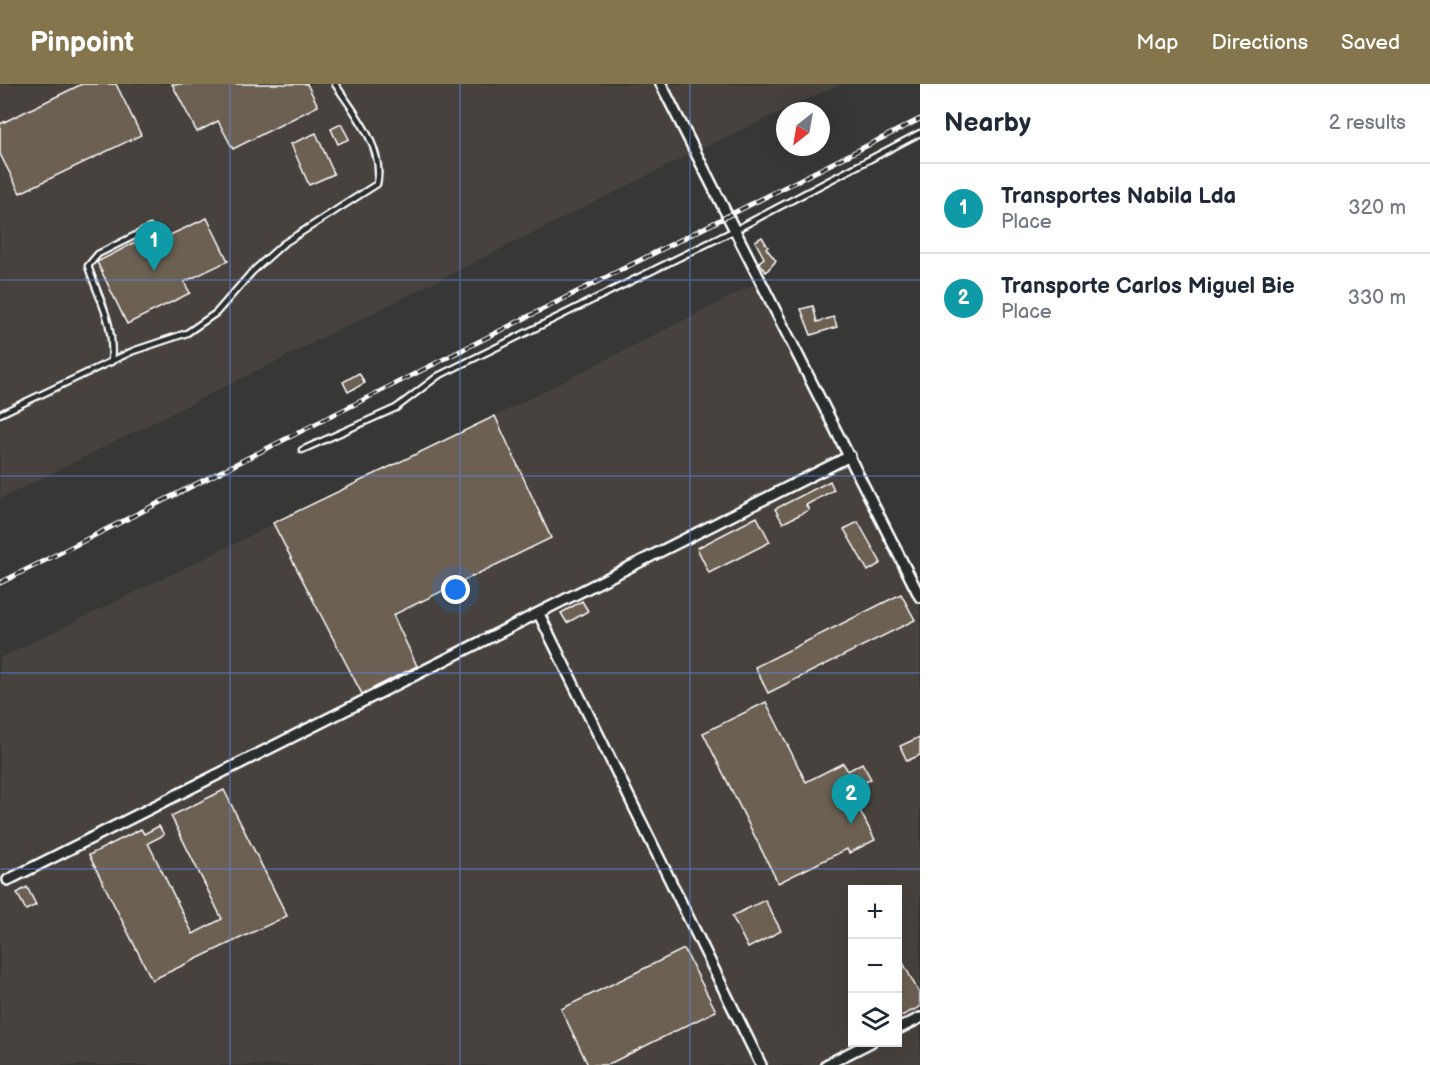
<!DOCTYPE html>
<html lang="en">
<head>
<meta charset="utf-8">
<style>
  :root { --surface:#fff; --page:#f6f6f7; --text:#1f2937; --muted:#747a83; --line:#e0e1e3; --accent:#84754c }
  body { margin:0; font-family:"Balsamiq Sans",sans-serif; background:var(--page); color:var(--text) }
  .controls { position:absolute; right:18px; bottom:18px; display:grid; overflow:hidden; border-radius:0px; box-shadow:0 6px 24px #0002 }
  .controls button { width:54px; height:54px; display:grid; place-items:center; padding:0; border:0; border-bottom:2px solid var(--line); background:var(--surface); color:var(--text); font:30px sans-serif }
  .compass { position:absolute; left:776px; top:18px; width:54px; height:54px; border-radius:50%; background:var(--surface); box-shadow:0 6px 24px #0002; rotate:211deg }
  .you { position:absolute; left:456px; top:506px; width:21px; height:21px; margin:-15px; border:4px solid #fff; border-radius:50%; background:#1a73e8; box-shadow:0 0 0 9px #1a73e833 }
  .badge { display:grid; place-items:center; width:39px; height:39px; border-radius:50%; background:var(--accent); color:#fff; font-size:20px; font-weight:700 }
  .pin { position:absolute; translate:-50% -50px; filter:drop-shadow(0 2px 3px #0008) }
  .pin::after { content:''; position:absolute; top:32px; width:21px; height:18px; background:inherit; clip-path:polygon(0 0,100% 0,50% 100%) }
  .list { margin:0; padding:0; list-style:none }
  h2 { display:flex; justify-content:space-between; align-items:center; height:78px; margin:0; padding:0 24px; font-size:26px }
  h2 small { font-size:20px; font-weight:400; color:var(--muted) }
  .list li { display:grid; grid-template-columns:39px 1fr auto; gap:18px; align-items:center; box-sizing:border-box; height:90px; padding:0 24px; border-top:2px solid var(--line) }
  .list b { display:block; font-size:22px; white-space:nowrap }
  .list p { margin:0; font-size:20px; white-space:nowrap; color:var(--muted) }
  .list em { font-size:20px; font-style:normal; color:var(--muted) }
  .icon { flex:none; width:33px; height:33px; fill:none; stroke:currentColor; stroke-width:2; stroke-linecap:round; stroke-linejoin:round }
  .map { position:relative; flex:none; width:920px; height:981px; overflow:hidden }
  header { display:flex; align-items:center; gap:36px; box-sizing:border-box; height:84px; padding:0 30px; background:var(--accent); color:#fff }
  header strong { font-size:28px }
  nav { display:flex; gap:33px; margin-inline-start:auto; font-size:21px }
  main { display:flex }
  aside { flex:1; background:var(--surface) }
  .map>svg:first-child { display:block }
  .built { fill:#47433e; fill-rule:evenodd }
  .building { fill:#6c6052; stroke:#fff; stroke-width:1.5 }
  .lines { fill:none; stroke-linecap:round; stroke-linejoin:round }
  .lane-casing { stroke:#fff; stroke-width:9 }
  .street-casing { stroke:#fff; stroke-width:14 }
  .lane { stroke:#2a2d2e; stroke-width:4.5 }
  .street { stroke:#2a2d2e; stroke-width:9 }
  .rail-casing { stroke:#fff; stroke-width:5 }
  .rail { stroke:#2a2d2e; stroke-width:3; stroke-dasharray:9; stroke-linecap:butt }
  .grid { fill:none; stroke:#6183e4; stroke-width:1.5; stroke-opacity:0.55 }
</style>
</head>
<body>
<header>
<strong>Pinpoint</strong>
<nav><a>Map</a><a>Directions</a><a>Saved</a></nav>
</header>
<main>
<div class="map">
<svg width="920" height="981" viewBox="0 0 920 981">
  <rect width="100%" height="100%" fill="#373735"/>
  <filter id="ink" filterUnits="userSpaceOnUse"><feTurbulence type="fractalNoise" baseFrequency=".0167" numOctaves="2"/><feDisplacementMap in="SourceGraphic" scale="12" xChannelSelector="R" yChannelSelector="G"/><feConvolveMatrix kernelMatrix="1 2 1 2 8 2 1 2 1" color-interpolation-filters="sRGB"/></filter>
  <g filter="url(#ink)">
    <!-- built -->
    <g class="built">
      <polygon points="0,0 840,0 707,62 0,415"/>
      <path d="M 761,197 L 920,515 L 920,981 L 0,981 L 0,574 L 495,332 ZM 852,806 L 898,806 L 898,958 L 852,958 Z"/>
    </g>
    <!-- building -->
    <g class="building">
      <polygon points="82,0 116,0 141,51 20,109 0,70 0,40"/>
      <polygon points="172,0 307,0 318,22 233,65 218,37 197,48"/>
      <polygon points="341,40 349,55 338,60 331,45"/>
      <polygon points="316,49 334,90 309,101 291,60"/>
      <polygon points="207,134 228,177 184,198 190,209 127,240 97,178 155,148 159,156"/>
      <polygon points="762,153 768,163 766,164 776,177 766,188 759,178 764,174 755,157"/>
      <polygon points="813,222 817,238 834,233 837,243 811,251 801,225"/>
      <polygon points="359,289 365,299 348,308 343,298"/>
      <polygon points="495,332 551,454 393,531 417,582 362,610 273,439"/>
      <polygon points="830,397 834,406 806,421 809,426 783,439 775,425"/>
      <polygon points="757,433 770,458 709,489 697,464"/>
      <polygon points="858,438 881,479 868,487 844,445"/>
      <polygon points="901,510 915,536 768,609 755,583"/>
      <polygon points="582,517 588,527 567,539 561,529"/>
      <polygon points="766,618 806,698 843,679 848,687 862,679 871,695 850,707 875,756 849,769 847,765 778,799 703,649"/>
      <polygon points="920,653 920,671 907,677 900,662"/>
      <polygon points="224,706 287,832 152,896 89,771 141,745 144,750 159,742 164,751 148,759 193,850 222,835 171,732"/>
      <polygon points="27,803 36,821 26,826 17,809"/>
      <polygon points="765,816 781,847 748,864 732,832"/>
      <polygon points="684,865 716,927 607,981 588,981 561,925"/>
      <polygon points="897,867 920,911 920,923 897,934"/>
    </g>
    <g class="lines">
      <defs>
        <g id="lane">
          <path d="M 111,278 C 115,239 100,218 88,182 L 98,170 L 150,144"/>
          <path d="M 0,330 L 133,267 L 187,249 L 216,229 L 252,188 L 283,160 L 377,100 C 385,65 354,28 335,0"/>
          <polyline points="302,366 396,324 438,292 733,147 920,49"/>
        </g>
        <g id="street">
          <polyline points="661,0 920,513"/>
          <polyline points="539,530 761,981"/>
          <polyline points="8,796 850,372"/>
          <polyline points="898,945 920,934"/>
          <polyline points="826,981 871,958"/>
        </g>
      </defs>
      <!-- lane casing -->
      <use href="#lane" class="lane-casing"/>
      <!-- street casing -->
      <use href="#street" class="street-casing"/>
      <!-- lane -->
      <use href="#lane" class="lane"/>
      <!-- street -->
      <use href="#street" class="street"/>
      <defs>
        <polyline id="rail" points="0,499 920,35"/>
      </defs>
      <!-- rail casing -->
      <use href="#rail" class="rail-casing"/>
      <!-- rail -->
      <use href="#rail" class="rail"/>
    </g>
  </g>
  <!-- grid -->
  <path class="grid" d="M 230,0 L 230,981M 460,0 L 460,981M 690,0 L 690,981M 0,196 L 920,196M 0,392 L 920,392M 0,589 L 920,589M 0,785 L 920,785"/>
</svg>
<div class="controls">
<button>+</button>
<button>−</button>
<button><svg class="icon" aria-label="layers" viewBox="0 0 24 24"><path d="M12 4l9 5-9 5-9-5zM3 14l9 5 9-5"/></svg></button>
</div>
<svg class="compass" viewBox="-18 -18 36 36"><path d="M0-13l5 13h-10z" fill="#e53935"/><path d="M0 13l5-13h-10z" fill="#747a83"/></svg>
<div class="you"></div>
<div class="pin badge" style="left:154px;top:187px;background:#0f9aa8">1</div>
<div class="pin badge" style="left:851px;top:740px;background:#0f9aa8">2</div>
</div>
<aside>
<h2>Nearby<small>2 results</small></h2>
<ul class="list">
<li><span class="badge" style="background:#0f9aa8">1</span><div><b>Transportes Nabila Lda</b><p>Place</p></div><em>320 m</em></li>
<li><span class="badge" style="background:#0f9aa8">2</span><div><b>Transporte Carlos Miguel Bie</b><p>Place</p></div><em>330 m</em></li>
</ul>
</aside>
</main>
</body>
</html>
